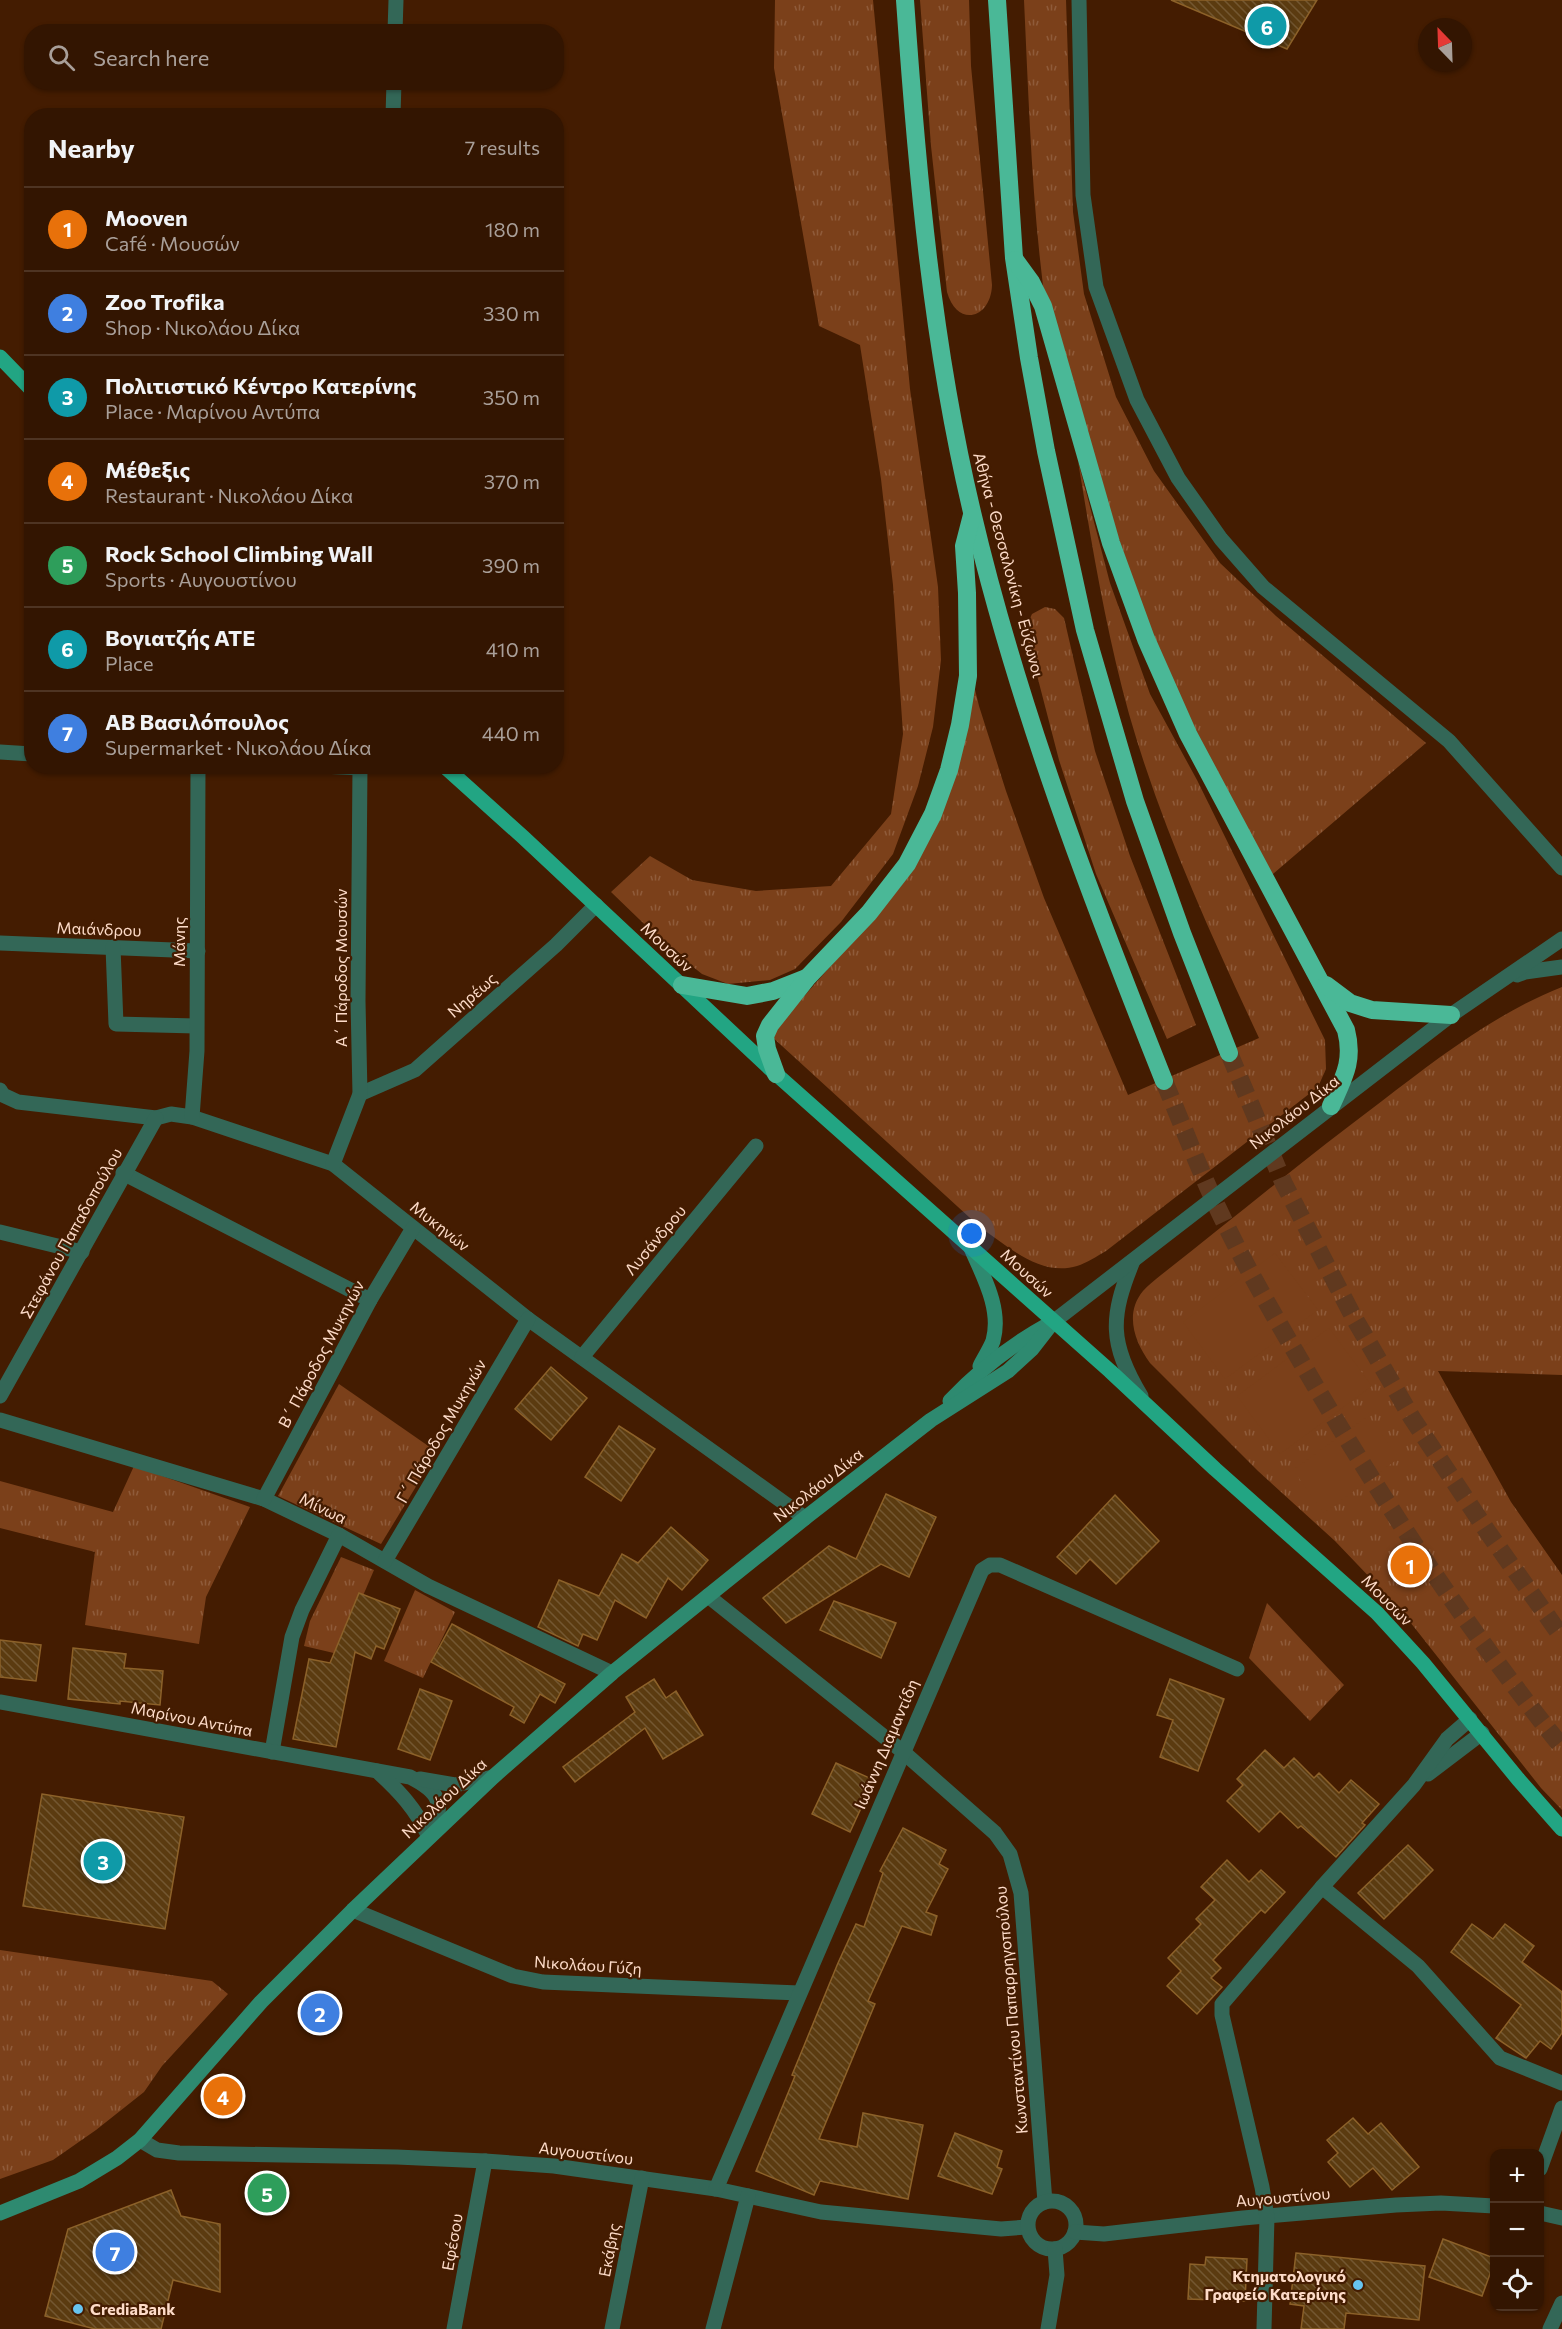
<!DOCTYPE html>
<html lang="en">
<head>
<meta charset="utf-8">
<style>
  :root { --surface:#331501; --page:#3e2210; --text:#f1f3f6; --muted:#a99f99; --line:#4e3423; --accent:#67c4ef }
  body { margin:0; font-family:Commissioner,sans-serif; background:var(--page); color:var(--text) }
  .controls { position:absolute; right:18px; bottom:18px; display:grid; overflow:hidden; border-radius:12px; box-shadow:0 2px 4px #0004 }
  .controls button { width:54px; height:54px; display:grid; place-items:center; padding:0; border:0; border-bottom:2px solid var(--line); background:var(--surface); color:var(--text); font:30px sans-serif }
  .compass { position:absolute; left:1418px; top:18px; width:54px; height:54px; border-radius:50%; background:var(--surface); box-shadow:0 2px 4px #0004; rotate:337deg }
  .you { position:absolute; left:972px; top:1234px; width:21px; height:21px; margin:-15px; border:4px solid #fff; border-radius:50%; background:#1a73e8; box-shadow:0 0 0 9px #1a73e833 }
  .badge { display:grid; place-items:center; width:39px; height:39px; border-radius:50%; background:var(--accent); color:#fff; font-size:20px; font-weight:700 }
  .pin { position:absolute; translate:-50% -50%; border:3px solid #fff; box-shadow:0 2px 6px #0006 }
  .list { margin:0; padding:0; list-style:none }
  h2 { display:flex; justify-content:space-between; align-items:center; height:78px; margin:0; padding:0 24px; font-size:26px }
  h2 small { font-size:20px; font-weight:400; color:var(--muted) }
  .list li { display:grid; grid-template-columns:39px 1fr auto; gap:18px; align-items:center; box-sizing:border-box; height:84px; padding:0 24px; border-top:2px solid var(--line) }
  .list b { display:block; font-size:22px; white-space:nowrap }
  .list p { margin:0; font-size:20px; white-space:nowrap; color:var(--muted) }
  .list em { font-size:20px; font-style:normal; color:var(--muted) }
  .icon { flex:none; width:33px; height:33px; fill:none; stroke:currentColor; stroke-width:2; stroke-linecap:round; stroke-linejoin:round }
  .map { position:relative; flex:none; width:1562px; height:2329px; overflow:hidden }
  .search { position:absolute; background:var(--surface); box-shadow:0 2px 4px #0004; left:24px; top:24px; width:540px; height:66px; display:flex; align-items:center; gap:15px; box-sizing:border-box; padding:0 21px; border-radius:24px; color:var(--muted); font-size:22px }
  .panel { position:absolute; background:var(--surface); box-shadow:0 2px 4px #0004; left:24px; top:108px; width:540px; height:666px; border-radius:24px }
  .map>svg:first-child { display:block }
  .grass { fill:url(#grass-tufts) }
  .garden { fill:#7b401a }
  .building { fill:url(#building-back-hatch); stroke:#8c6129; stroke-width:1.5 }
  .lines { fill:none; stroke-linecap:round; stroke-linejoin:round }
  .motorway-tunnel { stroke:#60391f; stroke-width:18; stroke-dasharray:18 9; stroke-linecap:butt }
  .minor { stroke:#336757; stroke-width:15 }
  .tertiary { stroke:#336757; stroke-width:15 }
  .secondary { stroke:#2e8a70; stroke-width:15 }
  .primary { stroke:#22a583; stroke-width:15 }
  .motorway { stroke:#4ab897; stroke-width:18 }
  .poi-dot { fill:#67c4ef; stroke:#441c01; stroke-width:2 }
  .labels { text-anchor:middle; stroke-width:4.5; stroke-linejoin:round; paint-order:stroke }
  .street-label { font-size:16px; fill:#fddbc8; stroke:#441c01 }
  .poi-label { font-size:16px; font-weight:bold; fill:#fddbc8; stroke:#441c01; text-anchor:end }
</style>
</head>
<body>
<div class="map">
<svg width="1562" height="2329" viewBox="0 0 1562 2329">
  <defs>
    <pattern id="grass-tufts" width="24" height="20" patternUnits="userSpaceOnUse" patternTransform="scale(1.5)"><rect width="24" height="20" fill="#7b401a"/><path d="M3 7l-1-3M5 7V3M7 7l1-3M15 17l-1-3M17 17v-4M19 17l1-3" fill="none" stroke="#8f5b3a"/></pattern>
    <pattern id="building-back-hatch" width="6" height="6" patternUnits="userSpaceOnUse" patternTransform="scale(1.5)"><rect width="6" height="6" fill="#5b3b10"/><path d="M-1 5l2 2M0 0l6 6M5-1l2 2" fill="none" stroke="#735731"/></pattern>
  </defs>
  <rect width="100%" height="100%" fill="#441c01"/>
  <!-- grass -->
  <g class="grass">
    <polygon points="775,0 873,0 910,389 938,587 941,660 933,727 918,786 893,854 841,922 795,969 770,980 728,984 702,974 667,946 611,892 650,856 692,880 756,891 831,886 891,814 903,734 893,585 881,479 860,345 819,326 774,68"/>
    <path d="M 920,0 L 969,0 L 971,66 L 992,285 C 991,319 957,328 947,292 L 931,146 Z"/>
    <path d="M 1024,0 L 1066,0 L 1073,212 L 1084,294 L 1116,397 L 1154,471 L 1220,563 L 1276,616 L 1426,743 L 1266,880 L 1177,720 L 1047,316 C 1032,211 1029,106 1024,0 Z"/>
    <path d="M 1078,461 L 1110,583 L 1150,694 L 1197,780 L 1325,1040 L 1326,1069 L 1318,1087 L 1106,1251 C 1097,1256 1087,1263 1077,1266 C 1041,1277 1009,1247 981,1228 L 770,1035 L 901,886 L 923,841 L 952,766 L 966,653 L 979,706 L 1006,791 L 1044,898 L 1128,1095 L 1259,1038 C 1210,933 1161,826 1129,714 C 1106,631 1092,546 1078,461 Z"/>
    <polygon points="1045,607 1055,609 1064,618 1095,751 1130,856 1196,1025 1167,1039 1096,874 1059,760 1025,629 1032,614"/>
    <path d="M 1562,987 L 1562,1375 L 1438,1371 L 1511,1502 L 1562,1575 L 1562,1810 L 1541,1788 L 1399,1608 L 1335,1541 L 1258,1471 L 1150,1363 C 1135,1342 1124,1314 1143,1291 C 1148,1285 1155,1280 1161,1275 C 1235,1217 1307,1157 1382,1101 C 1438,1058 1496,1013 1562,987 Z"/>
    <polygon points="339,1384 437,1452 381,1544 278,1496"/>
    <polygon points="134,1466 250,1507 206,1597 199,1644 85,1625 95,1552 0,1528 0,1481 113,1512"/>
    <polygon points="341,1557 374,1570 338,1654 304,1646 310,1621"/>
    <polygon points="415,1590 455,1612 423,1678 384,1661"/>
    <polygon points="1267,1603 1344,1685 1310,1721 1249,1658"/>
    <polygon points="0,1950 212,1981 228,1994 162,2066 144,2092 96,2130 53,2160 0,2179"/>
  </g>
  <!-- garden -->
  <g class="garden">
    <polygon points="1275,1253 1318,1310 1225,1379 1183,1322"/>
    <polygon points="1329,1328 1372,1386 1280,1454 1237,1396"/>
    <polygon points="1368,1416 1399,1458 1324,1513 1293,1470"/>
  </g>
  <!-- building -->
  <g class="building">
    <polygon points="1171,0 1317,0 1287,49"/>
    <polygon points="551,1367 587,1398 551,1440 515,1409"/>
    <polygon points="619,1426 655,1449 621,1501 585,1477"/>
    <polygon points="886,1494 936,1517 909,1577 881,1564 786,1623 763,1598 829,1546 856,1559"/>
    <polygon points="1115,1495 1159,1541 1116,1584 1090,1559 1076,1574 1057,1557"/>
    <polygon points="671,1527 708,1560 682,1590 668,1578 646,1618 615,1600 597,1640 583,1634 578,1646 538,1627 559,1580 599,1596 622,1554 638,1563"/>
    <polygon points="359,1593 400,1609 384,1649 376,1646 371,1659 355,1652 336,1747 293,1739 309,1659 330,1663"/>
    <polygon points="834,1601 896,1623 881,1658 820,1630"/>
    <polygon points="452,1624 565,1684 555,1703 540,1694 524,1723 510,1715 514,1707 431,1662"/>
    <polygon points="0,1640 41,1645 36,1681 0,1677"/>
    <polygon points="73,1648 126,1654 124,1668 163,1671 160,1705 120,1701 120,1704 68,1699"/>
    <polygon points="654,1679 666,1698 676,1691 703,1735 663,1759 645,1728 575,1782 563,1767 635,1712 626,1697"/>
    <polygon points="1170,1679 1224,1699 1198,1771 1160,1757 1173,1720 1157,1715"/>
    <polygon points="420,1689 452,1701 430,1760 398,1749"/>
    <polygon points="1265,1750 1284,1768 1294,1758 1314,1778 1319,1773 1339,1793 1351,1780 1379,1804 1362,1823 1365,1825 1336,1857 1301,1826 1298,1828 1280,1811 1259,1832 1227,1801 1243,1785 1237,1779"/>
    <polygon points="836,1763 874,1780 850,1832 812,1814"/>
    <polygon points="42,1794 184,1817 165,1929 23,1906"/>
    <polygon points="903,1828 946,1850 939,1864 948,1869 926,1912 937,1916 931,1935 902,1926 868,2001 875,2004 819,2139 857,2147 863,2113 923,2125 908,2199 820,2181 814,2195 756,2171 795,2076 792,2075 838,1963 856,1924 864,1927 883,1873 880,1871"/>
    <polygon points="1408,1845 1433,1870 1384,1919 1358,1893"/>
    <polygon points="1227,1860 1249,1882 1261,1870 1285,1892 1265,1913 1261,1910 1213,1960 1221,1968 1211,1978 1222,1987 1197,2014 1167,1986 1181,1971 1168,1958 1201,1924 1196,1919 1215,1900 1201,1887"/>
    <polygon points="1472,1924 1493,1939 1505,1924 1534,1946 1522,1962 1562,1992 1562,2033 1551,2049 1540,2041 1526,2058 1496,2038 1521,2005 1451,1952"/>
    <polygon points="1353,2118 1368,2134 1381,2123 1419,2167 1392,2190 1373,2168 1350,2187 1328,2162 1338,2153 1327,2140"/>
    <polygon points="955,2133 1002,2151 997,2167 1002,2169 992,2194 938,2176"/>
    <polygon points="171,2190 181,2216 220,2224 220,2292 173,2280 161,2329 95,2329 45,2316 68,2229"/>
    <polygon points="1443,2239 1494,2258 1494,2263 1482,2296 1429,2277"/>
    <polygon points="1296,2253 1425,2266 1419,2320 1346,2313 1344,2329 1301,2329 1304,2306 1290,2304"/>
    <polygon points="1206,2257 1247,2259 1245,2301 1188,2299 1190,2264 1205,2265"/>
  </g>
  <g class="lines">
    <!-- motorway-tunnel -->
    <g class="motorway-tunnel">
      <polyline points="1229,1053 1284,1184 1353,1316 1412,1418 1487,1531 1562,1637"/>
      <path d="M 1164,1081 C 1183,1126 1200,1172 1221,1215 C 1250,1276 1286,1336 1320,1394 C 1393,1517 1472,1635 1562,1747"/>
    </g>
    <!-- minor -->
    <g class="minor">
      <polyline points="395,32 396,0"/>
      <polyline points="393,116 394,82"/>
      <polyline points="0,752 32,754"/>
      <polyline points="322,766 360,768"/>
      <polyline points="0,943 198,951"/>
      <polyline points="113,947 116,1024 196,1026"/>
      <polyline points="0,1090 3,1095 18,1102 156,1118 171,1114 192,1117 333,1164 528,1319 805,1518"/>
      <polyline points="360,1094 415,1070 556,945 596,905"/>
      <polyline points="192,1117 197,1051 198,766"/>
      <polyline points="333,1164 360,1094 358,1001 360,766"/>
      <polyline points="123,1173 370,1300"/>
      <polyline points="0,1232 82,1252"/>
      <polyline points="582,1357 756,1146"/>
      <polyline points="0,1396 156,1118"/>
      <polyline points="0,1420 264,1499 339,1535 428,1586 612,1673"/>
      <polyline points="264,1499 370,1300 413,1228"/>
      <polyline points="385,1561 528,1319"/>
      <polyline points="708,1596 902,1751 995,1833 1010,1854 1021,1893 1045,2202"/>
      <polyline points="272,1752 292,1637 302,1610 339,1535"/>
      <polyline points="1428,1774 1482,1733"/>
      <polyline points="1322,1887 1418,1966 1500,2058 1562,2083"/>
      <polyline points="353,1910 513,1976 543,1982 799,1993"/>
      <polyline points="140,2140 157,2150 179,2153 397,2157 485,2161 554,2166 716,2189 821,2212 1001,2229 1027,2227"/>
      <polyline points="1540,2169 1562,2108"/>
      <polyline points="716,2189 982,1570 990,1565 1000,1565 1237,1669"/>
      <circle cx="1052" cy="2225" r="24"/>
      <polyline points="1540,2213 1562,2218"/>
      <polyline points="1075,2232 1104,2234 1243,2218 1396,2205 1441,2203 1494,2206"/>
      <polyline points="454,2329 485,2161"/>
      <polyline points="612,2329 642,2178"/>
      <polyline points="713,2329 748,2196"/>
      <polyline points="1048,2329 1057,2275 1055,2249"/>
      <polyline points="1264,2329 1267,2217 1262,2187 1222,2015 1222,2004 1322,1887 1414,1785 1447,1739 1470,1719"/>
      <polyline points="1550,2329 1562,2303"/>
    </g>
    <!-- tertiary -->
    <g class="tertiary">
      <polyline points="1079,0 1083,195 1096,287 1137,400 1178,478 1221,539 1263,587 1449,741 1562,868"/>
      <polyline points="1517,975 1525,972 1562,967"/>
      <path d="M 1133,1261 C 1110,1317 1109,1343 1141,1396"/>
      <polyline points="1053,1322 1451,1015 1562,939"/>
      <path d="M 0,1702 L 410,1777 C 442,1793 445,1805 429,1837"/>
      <path d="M 377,1771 C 399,1791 416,1809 429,1837"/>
      <polyline points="420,1779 455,1785 493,1777"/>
    </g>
    <!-- secondary -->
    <g class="secondary">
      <path d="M 971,1248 C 983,1276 1002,1309 993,1341 C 990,1349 984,1358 980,1366"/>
      <path d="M 950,1401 C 980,1369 1011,1345 1049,1324"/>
      <polyline points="0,2213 79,2181 117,2158 140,2140 261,2002 353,1910 493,1777 612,1673 805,1518 931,1420 1008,1371 1032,1349 1053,1322"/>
    </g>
    <!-- primary -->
    <g class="primary">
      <polyline points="0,357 32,390"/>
      <polyline points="444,766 523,837 776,1074 1110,1371 1215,1469 1377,1613 1423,1663 1518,1779 1562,1829"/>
    </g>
    <!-- motorway -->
    <g class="motorway">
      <path d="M 905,0 C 917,172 932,344 972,512 C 1018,708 1090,895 1164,1081"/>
      <polyline points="997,0 1014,258 1029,358 1046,451 1085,630 1135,801 1182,933 1229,1053"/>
      <path d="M 1015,260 L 1031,282 L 1043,306 L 1111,543 L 1146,639 L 1188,734 L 1346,1030 C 1354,1061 1344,1077 1331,1106"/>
      <polyline points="682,985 747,996 773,991 806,978"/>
      <polyline points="1326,985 1350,1003 1372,1010 1451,1015"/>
      <polyline points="776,1074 767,1049 765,1036 770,1025 808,977 869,913 907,864 933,814 949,770 960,725 968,676 967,593 964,546 972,515"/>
    </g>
  </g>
  <!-- markers -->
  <g class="poi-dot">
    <circle cx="1358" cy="2285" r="6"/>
    <circle cx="78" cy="2309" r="6"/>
  </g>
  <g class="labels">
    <!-- street labels -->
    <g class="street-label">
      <text transform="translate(1009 565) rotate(75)" y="6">Αθήνα - Θεσσαλονίκη - Εύζωνοι</text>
      <text transform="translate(99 929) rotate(2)" y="6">Μαιάνδρου</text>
      <text transform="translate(179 942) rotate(-90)" y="6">Μάνης</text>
      <text transform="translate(667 947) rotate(43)" y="6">Μουσών</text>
      <text transform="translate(341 968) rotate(-90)" y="6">Α΄ Πάροδος Μουσών</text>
      <text transform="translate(472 995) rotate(-41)" y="6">Νηρέως</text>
      <text transform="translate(1294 1112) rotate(-38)" y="6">Νικολάου Δίκα</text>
      <text transform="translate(440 1226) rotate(38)" y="6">Μυκηνών</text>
      <text transform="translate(71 1233) rotate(-61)" y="6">Στεφάνου Παπαδοπούλου</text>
      <text transform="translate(655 1240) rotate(-50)" y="6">Λυσάνδρου</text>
      <text transform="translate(1027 1273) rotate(42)" y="6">Μουσών</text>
      <text transform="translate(321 1354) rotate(-62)" y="6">Β΄ Πάροδος Μυκηνών</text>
      <text transform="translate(441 1431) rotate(-60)" y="6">Γ΄ Πάροδος Μυκηνών</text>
      <text transform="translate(818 1485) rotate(-38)" y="6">Νικολάου Δίκα</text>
      <text transform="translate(323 1508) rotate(26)" y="6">Μίνωα</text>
      <text transform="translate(1387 1600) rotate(45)" y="6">Μουσών</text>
      <text transform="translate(192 1719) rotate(11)" y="6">Μαρίνου Αντύπα</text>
      <text transform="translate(886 1744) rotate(-67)" y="6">Ιωάννη Διαμαντίδη</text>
      <text transform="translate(444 1798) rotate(-43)" y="6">Νικολάου Δίκα</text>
      <text transform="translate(588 1965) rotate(4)" y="6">Νικολάου Γύζη</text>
      <text transform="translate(1011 2010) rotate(-95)" y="6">Κωνσταντίνου Παπαρρηγοπούλου</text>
      <text transform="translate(586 2153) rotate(7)" y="6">Αυγουστίνου</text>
      <text transform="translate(1283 2197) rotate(-5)" y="6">Αυγουστίνου</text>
      <text transform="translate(452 2242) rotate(-80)" y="6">Εφέσου</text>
      <text transform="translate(609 2250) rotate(-79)" y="6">Εκάβης</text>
    </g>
    <!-- poi labels -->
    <g class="poi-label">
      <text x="1346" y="2282">Κτηματολογικό<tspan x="1346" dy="18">Γραφείο Κατερίνης</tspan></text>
      <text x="90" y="2315" text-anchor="start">CrediaBank</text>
    </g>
  </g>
</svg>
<div class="controls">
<button>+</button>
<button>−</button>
<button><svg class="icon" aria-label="locate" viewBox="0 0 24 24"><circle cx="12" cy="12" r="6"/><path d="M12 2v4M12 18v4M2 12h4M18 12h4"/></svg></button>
</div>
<svg class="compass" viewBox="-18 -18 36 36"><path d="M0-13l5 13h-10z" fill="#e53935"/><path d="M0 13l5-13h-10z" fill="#a99f99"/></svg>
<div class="you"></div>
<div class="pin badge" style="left:1410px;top:1565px;background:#e8710a">1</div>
<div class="pin badge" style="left:320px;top:2013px;background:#3f7fe0">2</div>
<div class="pin badge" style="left:103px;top:1861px;background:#0f9aa8">3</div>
<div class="pin badge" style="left:223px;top:2096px;background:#e8710a">4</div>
<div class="pin badge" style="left:267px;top:2193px;background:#2e9e5b">5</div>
<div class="pin badge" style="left:1267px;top:26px;background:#0f9aa8">6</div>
<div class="pin badge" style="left:115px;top:2252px;background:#3f7fe0">7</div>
<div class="search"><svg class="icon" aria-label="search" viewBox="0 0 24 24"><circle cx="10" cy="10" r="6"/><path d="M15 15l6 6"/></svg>Search here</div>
<section class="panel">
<h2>Nearby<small>7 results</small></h2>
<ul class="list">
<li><span class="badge" style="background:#e8710a">1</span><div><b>Mooven</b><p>Café · Μουσών</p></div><em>180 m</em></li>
<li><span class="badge" style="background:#3f7fe0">2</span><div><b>Zoo Trofika</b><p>Shop · Νικολάου Δίκα</p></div><em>330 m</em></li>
<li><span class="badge" style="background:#0f9aa8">3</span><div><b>Πολιτιστικό Κέντρο Κατερίνης</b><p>Place · Μαρίνου Αντύπα</p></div><em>350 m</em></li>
<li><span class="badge" style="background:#e8710a">4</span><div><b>Μέθεξις</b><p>Restaurant · Νικολάου Δίκα</p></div><em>370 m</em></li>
<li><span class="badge" style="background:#2e9e5b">5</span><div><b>Rock School Climbing Wall</b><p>Sports · Αυγουστίνου</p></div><em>390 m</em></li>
<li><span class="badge" style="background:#0f9aa8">6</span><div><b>Βογιατζής ΑΤΕ</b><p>Place</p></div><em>410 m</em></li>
<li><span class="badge" style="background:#3f7fe0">7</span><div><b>ΑΒ Βασιλόπουλος</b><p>Supermarket · Νικολάου Δίκα</p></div><em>440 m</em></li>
</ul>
</section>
</div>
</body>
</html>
